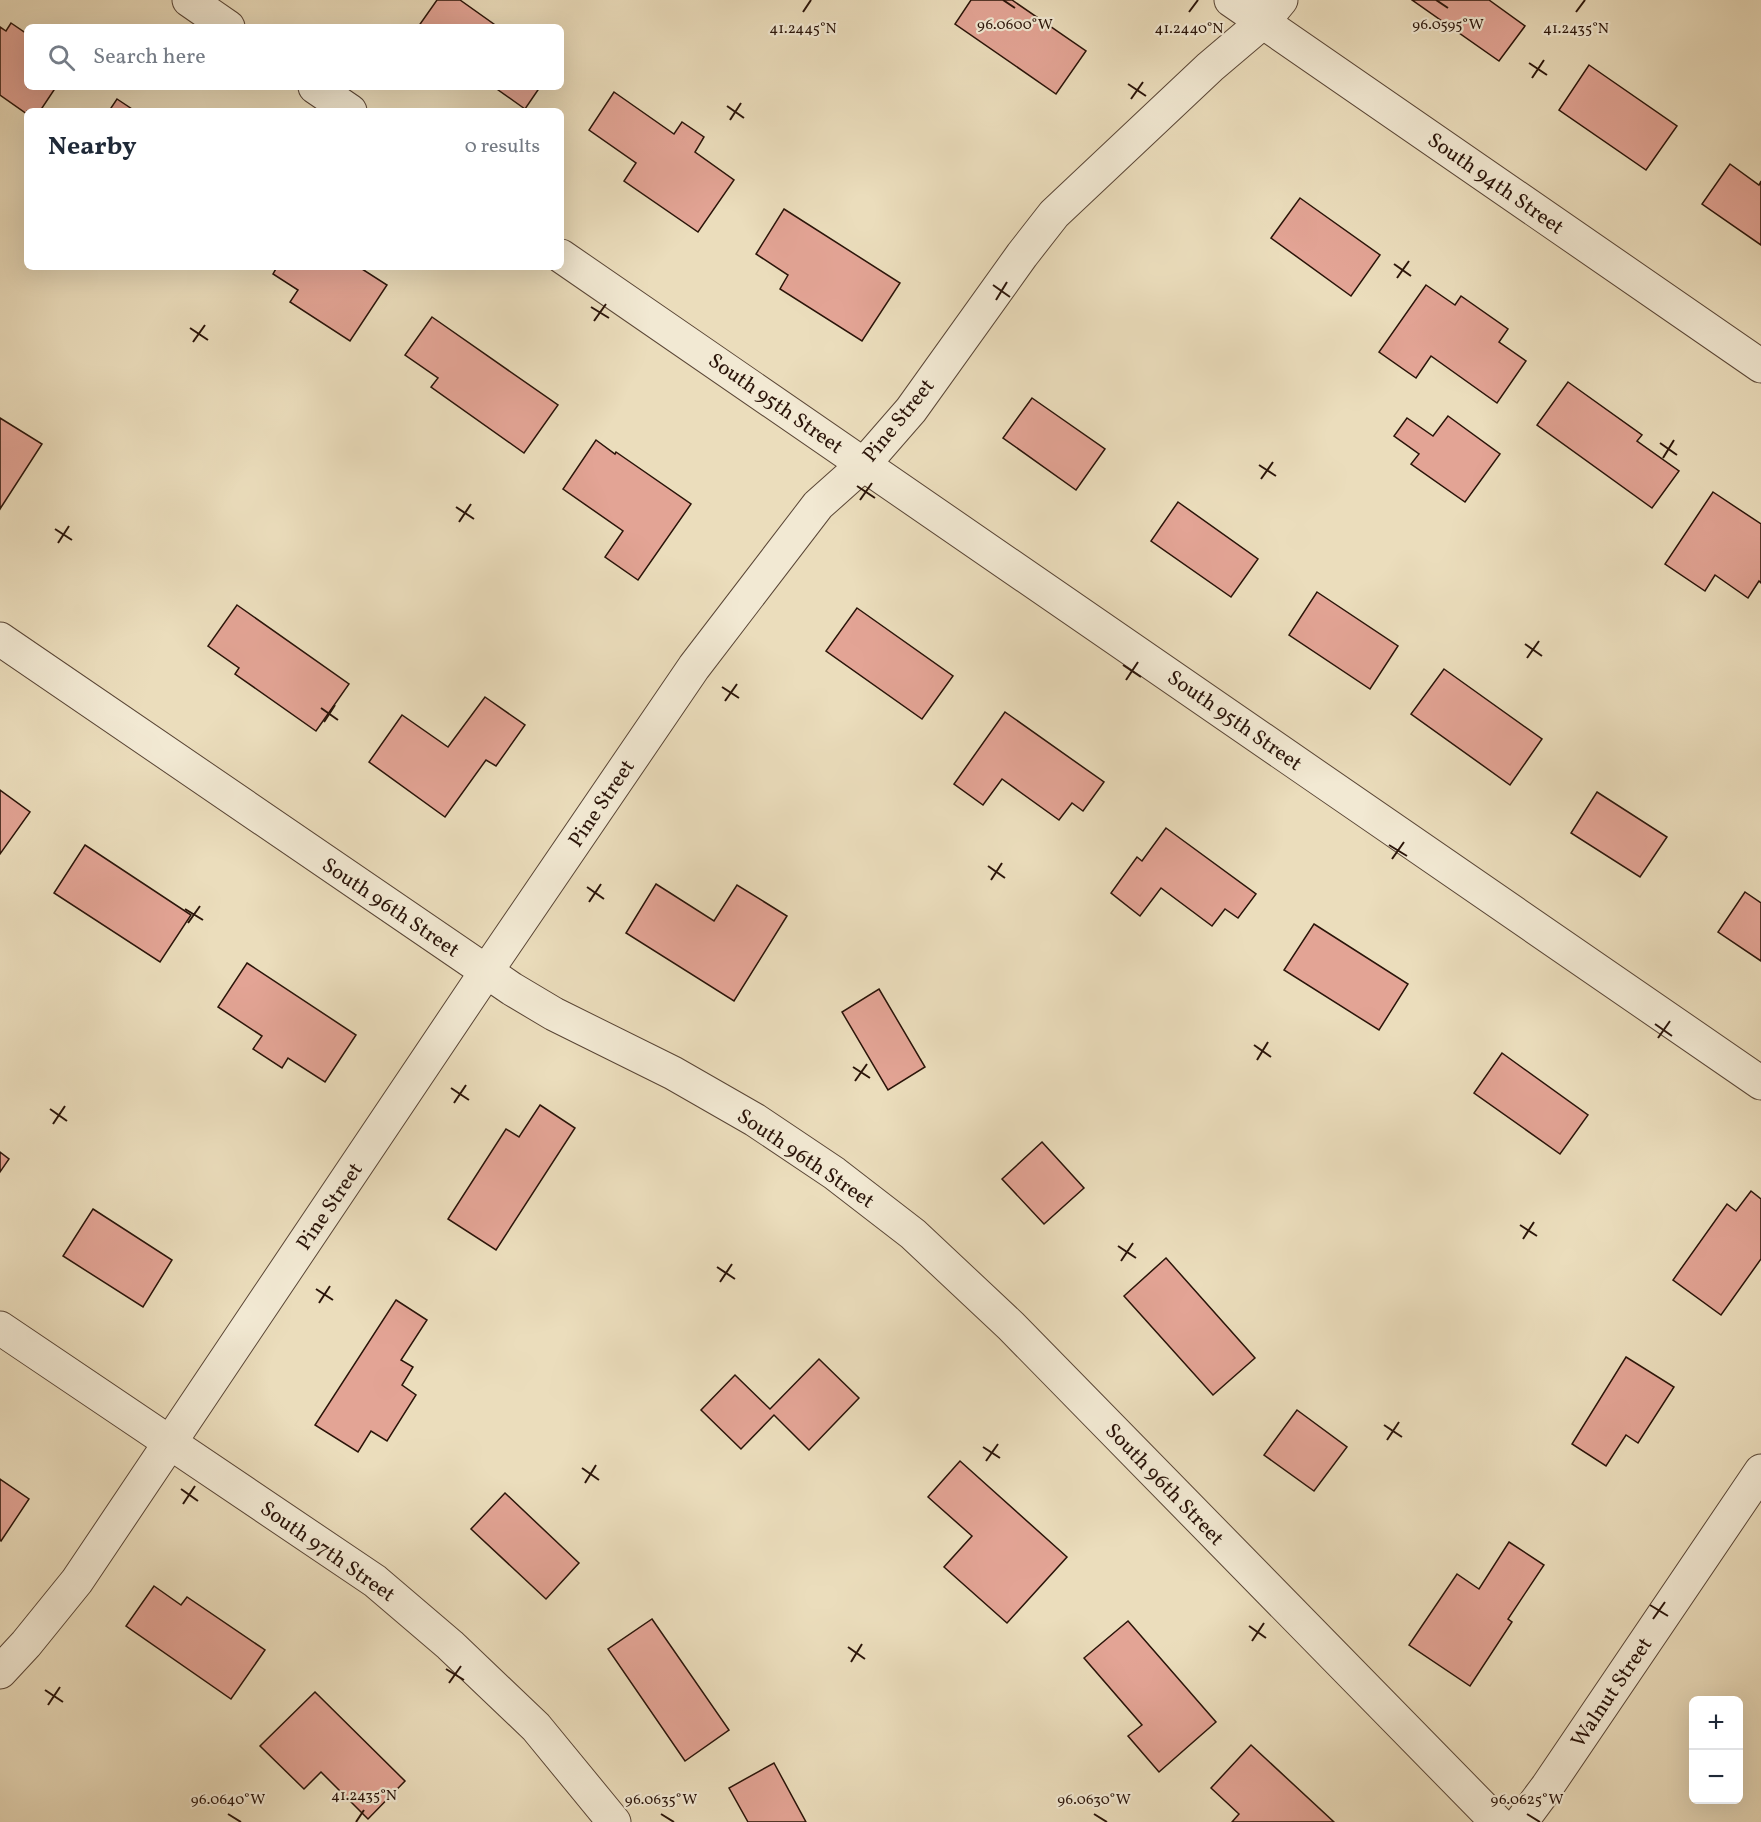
<!DOCTYPE html>
<html lang="en">
<head>
<meta charset="utf-8">
<style>
  :root { --surface:#fff; --page:#f2f2f3; --text:#1f2937; --muted:#747a83; --line:#e0e1e3 }
  body { margin:0; font-family:Vollkorn,serif; background:var(--page); color:var(--text) }
  .controls { position:absolute; right:18px; bottom:18px; display:grid; overflow:hidden; border-radius:9px; box-shadow:0 6px 24px #0002 }
  .controls button { width:54px; height:54px; display:grid; place-items:center; padding:0; border:0; border-bottom:2px solid var(--line); background:var(--surface); color:var(--text); font:30px sans-serif }
  .list { margin:0; padding:0; list-style:none }
  h2 { display:flex; justify-content:space-between; align-items:center; height:78px; margin:0; padding:0 24px; font-size:26px }
  h2 small { font-size:20px; font-weight:400; color:var(--muted) }
  .icon { flex:none; width:33px; height:33px; fill:none; stroke:currentColor; stroke-width:2; stroke-linecap:round; stroke-linejoin:round }
  .map { position:relative; flex:none; width:1761px; height:1822px; overflow:hidden }
  .search { position:absolute; background:var(--surface); box-shadow:0 6px 24px #0002; left:24px; top:24px; width:540px; height:66px; display:flex; align-items:center; gap:15px; box-sizing:border-box; padding:0 21px; border-radius:9px; color:var(--muted); font-size:22px }
  .panel { position:absolute; background:var(--surface); box-shadow:0 6px 24px #0002; left:24px; top:108px; width:540px; height:162px; border-radius:9px }
  .map>svg:first-child { display:block }
  .building { fill:#e3a495; stroke:#2a1409; stroke-width:1.5 }
  .lines { fill:none; stroke-linecap:round; stroke-linejoin:round }
  .street-casing { stroke:#5a4636; stroke-width:35 }
  .street { stroke:#f2e9d3; stroke-width:33 }
  .ticks { fill:none; stroke:#2a1409; stroke-width:2 }
  .labels { text-anchor:middle; stroke-width:4.5; stroke-linejoin:round; paint-order:stroke }
  .street-label { font-size:21px; fill:#2a1409; stroke:#f2e9d3 }
  .ticks-label { font-size:15px; text-anchor:middle; fill:#2a1409; stroke:#f2e9d3; stroke-width:4.5; stroke-linejoin:round; paint-order:stroke }
</style>
</head>
<body>
<div class="map">
<svg width="1761" height="1822" viewBox="0 0 1761 1822">
  <rect width="100%" height="100%" fill="#ebddbc"/>
  <filter id="stains"><feTurbulence type="fractalNoise" baseFrequency=".00333" numOctaves="4"/><feColorMatrix values="0 0 0 0 .2 0 0 0 0 .09 0 0 0 0 .02 0 0 0 .5 -.17"/></filter>
  <radialGradient id="worn" r=".72"><stop offset=".6" stop-color="#630" stop-opacity="0"/><stop offset="1" stop-color="#630" stop-opacity=".3"/></radialGradient>
  <!-- building -->
  <g class="building">
    <polygon points="437,0 460,0 498,27 418,27"/>
    <polygon points="971,0 1012,0 1086,51 1056,94 955,24"/>
    <polygon points="1412,0 1489,0 1525,26 1499,61"/>
    <polygon points="11,23 27,34 27,87 56,87 40,111 27,111 27,114 0,95 0,27 6,31"/>
    <polygon points="1589,65 1677,126 1646,170 1559,110"/>
    <polygon points="494,87 540,87 525,109"/>
    <polygon points="614,92 674,134 682,122 704,137 695,152 734,180 698,232 624,181 636,163 589,130"/>
    <polygon points="117,99 135,111 109,111"/>
    <polygon points="1730,164 1759,185 1761,181 1761,245 1702,204"/>
    <polygon points="1300,198 1380,255 1351,296 1271,238"/>
    <polygon points="784,209 900,283 862,341 780,289 788,275 756,254"/>
    <polygon points="277,267 359,267 387,285 350,341 290,302 298,290 273,274"/>
    <polygon points="1426,285 1455,305 1461,296 1508,329 1499,342 1526,361 1497,403 1431,356 1416,378 1379,352"/>
    <polygon points="432,317 558,405 524,453 431,387 438,378 405,355"/>
    <polygon points="1568,382 1642,435 1637,441 1679,471 1652,508 1537,425"/>
    <polygon points="1032,398 1105,449 1076,490 1003,438"/>
    <polygon points="1448,416 1500,454 1465,502 1411,464 1419,454 1394,436 1407,418 1433,436"/>
    <polygon points="0,418 42,444 0,509"/>
    <polygon points="596,440 615,454 616,452 691,504 638,580 605,557 623,531 563,489"/>
    <polygon points="1713,492 1761,524 1761,583 1759,581 1748,598 1715,575 1705,591 1665,564"/>
    <polygon points="1178,502 1258,559 1231,597 1151,541"/>
    <polygon points="1317,592 1398,646 1370,689 1289,635"/>
    <polygon points="237,605 349,684 316,731 235,674 239,668 208,646"/>
    <polygon points="857,608 953,676 922,719 826,651"/>
    <polygon points="1444,669 1542,739 1510,785 1411,714"/>
    <polygon points="485,697 525,725 496,766 486,760 445,817 369,762 402,715 448,747"/>
    <polygon points="1005,712 1104,782 1083,811 1072,803 1059,820 1002,779 983,805 954,784"/>
    <polygon points="0,790 30,812 0,854"/>
    <polygon points="1597,792 1667,837 1640,877 1571,833"/>
    <polygon points="1166,828 1256,894 1238,918 1225,909 1212,926 1161,888 1140,916 1111,893 1137,857 1142,861"/>
    <polygon points="85,845 191,915 160,962 54,893"/>
    <polygon points="656,884 714,921 737,885 787,916 734,1001 626,933"/>
    <polygon points="1745,892 1761,903 1761,961 1718,932"/>
    <polygon points="1314,924 1408,984 1379,1030 1284,970"/>
    <polygon points="247,963 356,1035 325,1082 288,1058 282,1068 253,1049 262,1036 218,1007"/>
    <polygon points="879,989 925,1067 888,1090 842,1012"/>
    <polygon points="1502,1053 1588,1115 1560,1154 1474,1093"/>
    <polygon points="540,1105 575,1128 496,1250 448,1219 506,1129 519,1137"/>
    <polygon points="1042,1142 1084,1188 1044,1224 1002,1179"/>
    <polygon points="0,1152 9,1159 0,1172"/>
    <polygon points="1751,1191 1761,1199 1761,1259 1721,1315 1673,1280 1727,1204 1736,1211"/>
    <polygon points="93,1209 172,1260 143,1307 63,1256"/>
    <polygon points="1166,1258 1255,1358 1213,1395 1124,1296"/>
    <polygon points="396,1300 427,1320 401,1360 413,1367 402,1385 416,1395 387,1441 371,1431 358,1452 315,1425"/>
    <polygon points="1626,1357 1674,1387 1638,1443 1626,1435 1606,1466 1572,1444"/>
    <polygon points="819,1359 859,1398 809,1450 774,1415 741,1449 701,1410 735,1375 770,1409"/>
    <polygon points="1297,1410 1347,1447 1314,1491 1264,1455"/>
    <polygon points="960,1461 1067,1557 1007,1623 944,1567 972,1536 928,1497"/>
    <polygon points="0,1479 29,1499 1,1541 0,1540"/>
    <polygon points="505,1493 579,1563 546,1599 471,1529"/>
    <polygon points="1509,1542 1544,1565 1508,1619 1512,1622 1470,1686 1409,1645 1457,1574 1479,1589"/>
    <polygon points="154,1586 181,1605 187,1597 265,1650 231,1699 126,1626"/>
    <polygon points="652,1619 729,1730 685,1761 608,1649"/>
    <polygon points="1128,1621 1216,1722 1159,1772 1128,1736 1142,1725 1084,1658"/>
    <polygon points="315,1692 405,1781 368,1819 321,1772 304,1789 260,1746"/>
    <polygon points="1251,1745 1334,1822 1232,1822 1239,1814 1211,1788"/>
    <polygon points="774,1763 806,1822 748,1822 729,1788"/>
  </g>
  <g class="lines">
    <defs>
      <g id="street">
        <polyline points="189,0 228,27"/>
        <polyline points="1231,0 1761,366"/>
        <polyline points="315,87 350,111"/>
        <polyline points="561,256 1761,1083"/>
        <polyline points="0,639 512,989 554,1014 673,1073 755,1120 834,1173 913,1234 1011,1326 1497,1822"/>
        <polyline points="0,1328 375,1581 450,1645 536,1727 614,1822"/>
        <polyline points="0,1672 26,1644 77,1581 486,972 694,667 818,505 864,464 911,410 1022,255 1054,214 1210,67 1263,22 1281,0"/>
        <polyline points="1521,1822 1547,1787 1761,1471"/>
      </g>
    </defs>
    <!-- street casing -->
    <use href="#street" class="street-casing"/>
    <!-- street -->
    <use href="#street" class="street"/>
  </g>
  <!-- ticks -->
  <path class="ticks" d="M 1003,0 L 1015,8M 1436,0 L 1448,8M 803,12 L 811,0M 1189,12 L 1198,0M 1576,12 L 1585,0M 1529,63 L 1547,75M 1532,78 L 1544,60M 1128,84 L 1146,96M 1131,99 L 1143,82M 727,106 L 744,118M 730,120 L 741,103M 1394,264 L 1411,276M 1397,278 L 1409,261M 993,285 L 1010,297M 996,300 L 1007,282M 591,307 L 609,318M 594,321 L 606,304M 190,328 L 208,340M 193,342 L 205,325M 1660,443 L 1677,455M 1663,458 L 1674,440M 1259,465 L 1276,476M 1261,479 L 1273,462M 857,486 L 875,498M 860,500 L 872,483M 456,507 L 474,519M 459,522 L 471,504M 55,529 L 72,540M 58,543 L 69,526M 1525,644 L 1542,656M 1527,658 L 1539,641M 1123,665 L 1141,677M 1126,680 L 1138,662M 722,687 L 739,698M 725,701 L 737,684M 321,708 L 338,720M 324,722 L 335,705M 1389,845 L 1407,856M 1392,859 L 1404,842M 988,866 L 1005,878M 991,880 L 1002,863M 587,887 L 604,899M 589,902 L 601,884M 185,909 L 203,920M 188,923 L 200,906M 1655,1024 L 1672,1036M 1658,1038 L 1670,1021M 1254,1045 L 1271,1057M 1257,1060 L 1268,1042M 853,1067 L 870,1078M 855,1081 L 867,1064M 451,1088 L 469,1100M 454,1103 L 466,1085M 50,1109 L 67,1121M 53,1124 L 65,1106M 1520,1225 L 1537,1236M 1523,1239 L 1534,1222M 1118,1246 L 1136,1258M 1121,1261 L 1133,1243M 717,1267 L 735,1279M 720,1282 L 732,1264M 316,1289 L 333,1300M 319,1303 L 330,1286M 1384,1425 L 1402,1437M 1387,1440 L 1399,1422M 983,1447 L 1000,1458M 986,1461 L 998,1444M 582,1468 L 599,1480M 585,1483 L 596,1465M 181,1489 L 198,1501M 183,1504 L 195,1486M 1650,1605 L 1668,1616M 1653,1619 L 1665,1602M 1249,1626 L 1266,1638M 1252,1641 L 1264,1623M 848,1647 L 865,1659M 851,1662 L 862,1644M 446,1669 L 464,1680M 449,1683 L 461,1666M 45,1690 L 63,1702M 48,1705 L 60,1687M 228,1814 L 241,1822M 661,1814 L 674,1822M 1094,1814 L 1107,1822M 1527,1814 L 1540,1822M 356,1822 L 364,1810"/>
  <g class="labels">
    <!-- street labels -->
    <g class="street-label">
      <text transform="translate(1496 183) rotate(35)" y="7">South 94th Street</text>
      <text transform="translate(776 403) rotate(35)" y="7">South 95th Street</text>
      <text transform="translate(898 420) rotate(-51)" y="7">Pine Street</text>
      <text transform="translate(1235 720) rotate(35)" y="7">South 95th Street</text>
      <text transform="translate(601 803) rotate(-56)" y="7">Pine Street</text>
      <text transform="translate(391 907) rotate(34)" y="7">South 96th Street</text>
      <text transform="translate(806 1158) rotate(34)" y="7">South 96th Street</text>
      <text transform="translate(329 1206) rotate(-56)" y="7">Pine Street</text>
      <text transform="translate(1165 1484) rotate(46)" y="7">South 96th Street</text>
      <text transform="translate(328 1551) rotate(35)" y="7">South 97th Street</text>
      <text transform="translate(1611 1692) rotate(-56)" y="7">Walnut Street</text>
    </g>
  </g>
  <g class="ticks-label">
    <text x="1448" y="29">96.0595°W</text>
    <text x="1015" y="29">96.0600°W</text>
    <text x="803" y="33">41.2445°N</text>
    <text x="1189" y="33">41.2440°N</text>
    <text x="1576" y="33">41.2435°N</text>
    <text x="364" y="1800">41.2435°N</text>
    <text x="228" y="1804">96.0640°W</text>
    <text x="661" y="1804">96.0635°W</text>
    <text x="1094" y="1804">96.0630°W</text>
    <text x="1527" y="1804">96.0625°W</text>
  </g>
  <rect width="100%" height="100%" filter="url(#stains)"/>
  <rect width="100%" height="100%" fill="url(#worn)"/>
</svg>
<div class="controls">
<button>+</button>
<button>−</button>
</div>
<div class="search"><svg class="icon" aria-label="search" viewBox="0 0 24 24"><circle cx="10" cy="10" r="6"/><path d="M15 15l6 6"/></svg>Search here</div>
<section class="panel">
<h2>Nearby<small>0 results</small></h2>
<ul class="list">
</ul>
</section>
</div>
</body>
</html>
